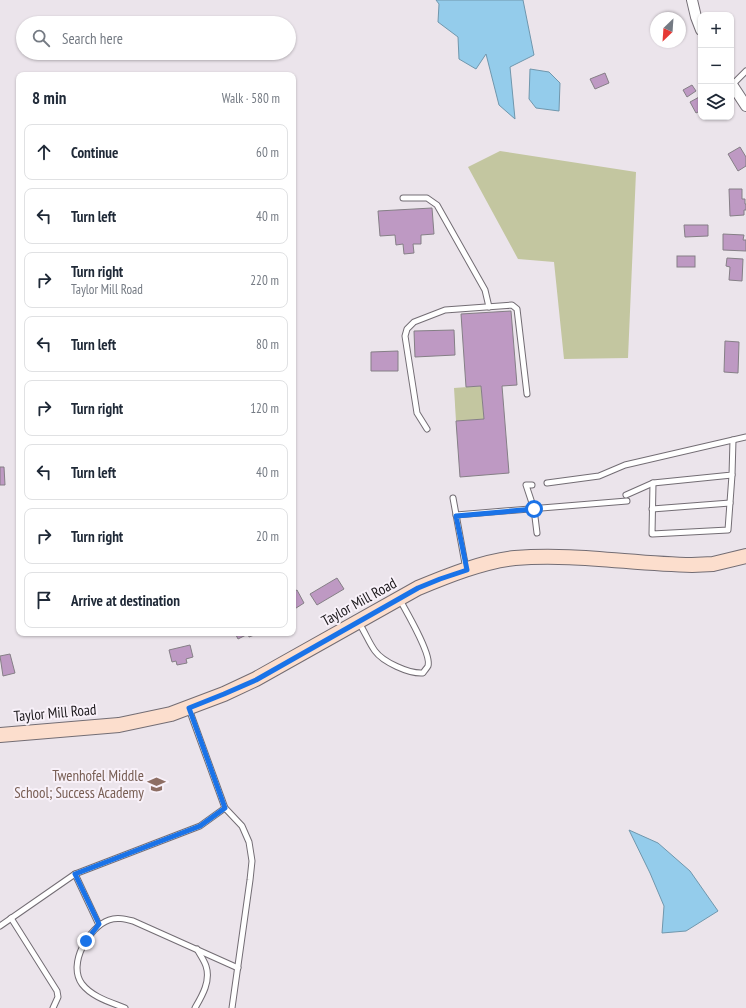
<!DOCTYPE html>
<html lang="en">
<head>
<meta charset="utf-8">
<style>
  :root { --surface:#fff; --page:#f2f2f3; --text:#1f2937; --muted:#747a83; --line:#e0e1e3 }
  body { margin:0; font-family:"PT Sans Narrow",sans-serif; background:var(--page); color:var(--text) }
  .controls { position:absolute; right:12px; top:12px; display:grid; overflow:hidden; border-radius:8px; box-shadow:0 1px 3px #0004 }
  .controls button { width:36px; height:36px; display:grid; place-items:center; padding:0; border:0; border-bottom:1px solid var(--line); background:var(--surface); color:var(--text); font:20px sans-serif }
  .compass { position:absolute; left:650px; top:12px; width:36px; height:36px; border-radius:50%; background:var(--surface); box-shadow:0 1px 3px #0004; rotate:205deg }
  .stop { position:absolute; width:12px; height:12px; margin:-9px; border:3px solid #1a73e8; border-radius:50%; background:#fff }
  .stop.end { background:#1a73e8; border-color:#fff; box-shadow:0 1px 4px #0008 }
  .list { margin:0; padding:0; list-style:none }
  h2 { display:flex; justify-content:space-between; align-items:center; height:52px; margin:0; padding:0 16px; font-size:17px }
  h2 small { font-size:13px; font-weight:400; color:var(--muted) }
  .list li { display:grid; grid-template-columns:26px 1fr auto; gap:12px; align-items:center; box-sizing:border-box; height:56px; margin:0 8px 8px; padding:0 8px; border:1px solid var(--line); border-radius:8px }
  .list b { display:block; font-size:15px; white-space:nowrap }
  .list p { margin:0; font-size:13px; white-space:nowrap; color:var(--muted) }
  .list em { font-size:13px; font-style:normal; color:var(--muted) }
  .icon { flex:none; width:22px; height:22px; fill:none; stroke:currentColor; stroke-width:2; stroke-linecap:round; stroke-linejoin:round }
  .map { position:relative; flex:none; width:746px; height:1008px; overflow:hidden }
  .search { position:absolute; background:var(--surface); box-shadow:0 1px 3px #0004; left:16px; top:16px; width:280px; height:44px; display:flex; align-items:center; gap:10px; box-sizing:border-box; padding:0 14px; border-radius:22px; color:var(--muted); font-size:15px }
  .panel { position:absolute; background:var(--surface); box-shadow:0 1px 3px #0004; left:16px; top:72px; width:280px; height:564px; border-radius:8px }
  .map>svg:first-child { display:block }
  .green { fill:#c3c6a0 }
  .water { fill:#94cceb; stroke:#7097ad }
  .building { fill:#be99c3; stroke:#857f86 }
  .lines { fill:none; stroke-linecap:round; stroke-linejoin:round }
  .lane-casing { stroke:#736d74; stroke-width:7 }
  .street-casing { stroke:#736d74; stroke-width:12 }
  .secondary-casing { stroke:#736d74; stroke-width:16 }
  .lane { stroke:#fff; stroke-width:5 }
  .street { stroke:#fff; stroke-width:10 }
  .secondary { stroke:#fcdecd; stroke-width:14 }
  .route { stroke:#1a73e8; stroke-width:5 }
  .labels { text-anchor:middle; stroke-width:4; stroke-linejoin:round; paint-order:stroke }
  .street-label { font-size:15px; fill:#1d1a1d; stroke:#f8f1f9 }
  .education-label { font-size:15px; fill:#785e54; stroke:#f8f1f9; text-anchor:end }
</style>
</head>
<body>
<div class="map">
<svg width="746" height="1008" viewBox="0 0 746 1008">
  <rect width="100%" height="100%" fill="#ebe4eb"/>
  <!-- green -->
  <g class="green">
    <polygon points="500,151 636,172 628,358 564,359 554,262 518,259 468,167"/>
    <polygon points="481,386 484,419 456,421 454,388"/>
  </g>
  <!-- water -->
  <g class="water">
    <polygon points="436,0 523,0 534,55 510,67 515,119 499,105 486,54 476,69 459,59 458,37 438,22 439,4"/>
    <polygon points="530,69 549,72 560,83 559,111 536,108 529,99"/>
    <polygon points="629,830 658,843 690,871 718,911 686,931 662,933 664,906 650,873"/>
  </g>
  <!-- building -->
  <g class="building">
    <polygon points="605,73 609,83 595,89 590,79"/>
    <polygon points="692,85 696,91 687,97 683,90"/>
    <polygon points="701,96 701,112 700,111 696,113 690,102"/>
    <polygon points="740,147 746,157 746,166 738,171 728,154"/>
    <polygon points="729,189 742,189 742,199 745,199 745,204 746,204 746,210 744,210 744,215 730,216"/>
    <polygon points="432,208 434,234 421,235 421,244 413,244 414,253 404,254 403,244 396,245 395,235 380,236 378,211"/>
    <polygon points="684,225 708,225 708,236 685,237"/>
    <polygon points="723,234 744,235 743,240 746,240 746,251 723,250"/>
    <rect x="677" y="256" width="18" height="11"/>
    <polygon points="727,258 743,259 742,281 729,280 730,267 726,266"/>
    <polygon points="511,311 517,385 502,386 509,473 460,477 456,421 484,419 481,386 466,387 461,314"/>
    <polygon points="454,330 455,355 415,357 414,331"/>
    <polygon points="725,341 739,342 738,373 724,372"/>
    <polygon points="398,351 398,371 371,371 371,352"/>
    <polygon points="0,467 4,467 5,485 0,485"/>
    <polygon points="337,578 344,589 317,605 310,594"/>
    <polygon points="297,590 304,603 293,610 293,592"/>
    <polygon points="235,633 257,633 257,634 249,637 248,634 238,639"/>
    <polygon points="190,645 193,657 186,659 187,663 177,665 176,661 172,662 169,650"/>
    <polygon points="10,654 15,673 3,676 0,656"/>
  </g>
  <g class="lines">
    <defs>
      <g id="lane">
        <polyline points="732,85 746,71"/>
        <polyline points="403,198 427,198 437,205 485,290 489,307"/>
        <polyline points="427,429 417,413 405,336 407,329 414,322 445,310 512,305 517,309 527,394"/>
        <polyline points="547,483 599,476 625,465 746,437"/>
        <polyline points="653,483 652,534 728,530 732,475"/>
        <polyline points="532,485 526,485 534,509 537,533"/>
        <polyline points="626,495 653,483 732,475 733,440"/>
        <polyline points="453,498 466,569"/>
        <polyline points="652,509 730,503"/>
        <polyline points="456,515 627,501"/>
        <path d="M 359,623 C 365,632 369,643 375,651 C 383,662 409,674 423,673 C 424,671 427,668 428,666 C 432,655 406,611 400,600"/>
        <polyline points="189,709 225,808 242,826 249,842 252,861 250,880 232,1008"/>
        <polyline points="75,874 99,925"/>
        <polyline points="11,918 57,991 58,997 53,1008"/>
        <polyline points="0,926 75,874 200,826 225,808"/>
        <path d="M 125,1008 C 110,1002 92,997 82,984 C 67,964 89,927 109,920 C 117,917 125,919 133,921 L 238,968"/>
        <path d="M 195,1008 C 202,996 211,981 206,966 C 204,960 200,955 197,949"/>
      </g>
      <g id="street">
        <polyline points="692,0 696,17 701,30"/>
        <polyline points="731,83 746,106"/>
      </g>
      <path id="secondary" d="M 0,735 L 119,725 L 171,714 L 224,694 L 256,679 L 418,588 C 447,576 484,561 515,558 C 574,553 633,564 692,565 L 713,564 L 746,556"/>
    </defs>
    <!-- lane casing -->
    <use href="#lane" class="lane-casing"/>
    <!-- street casing -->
    <use href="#street" class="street-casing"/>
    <!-- secondary casing -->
    <use href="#secondary" class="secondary-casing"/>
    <!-- lane -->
    <use href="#lane" class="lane"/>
    <!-- street -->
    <use href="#street" class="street"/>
    <!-- secondary -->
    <use href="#secondary" class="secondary"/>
  </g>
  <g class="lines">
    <!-- route -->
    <polyline class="route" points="86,941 99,924 75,874 200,826 225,808 189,708 224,694 256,680 418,588 440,579 467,570 456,516 534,509"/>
  </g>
  <!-- icons -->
  <defs>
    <symbol id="school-bare" viewBox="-9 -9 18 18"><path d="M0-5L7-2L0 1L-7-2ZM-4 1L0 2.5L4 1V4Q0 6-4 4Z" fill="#8d6e63" stroke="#f8f1f9" stroke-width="2.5" paint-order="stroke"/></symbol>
  </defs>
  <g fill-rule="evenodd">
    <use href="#school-bare" x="144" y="772" width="25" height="25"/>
  </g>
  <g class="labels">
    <!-- street labels -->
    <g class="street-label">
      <text transform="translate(359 602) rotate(-29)" y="5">Taylor Mill Road</text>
      <text transform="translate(55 713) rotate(-5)" y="5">Taylor Mill Road</text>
    </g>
    <!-- education labels -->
    <g class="education-label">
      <text x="144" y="781">Twenhofel Middle<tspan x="144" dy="17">School; Success Academy</tspan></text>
    </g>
  </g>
</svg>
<div class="controls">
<button>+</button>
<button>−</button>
<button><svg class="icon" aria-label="layers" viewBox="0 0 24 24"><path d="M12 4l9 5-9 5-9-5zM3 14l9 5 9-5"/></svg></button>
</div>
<svg class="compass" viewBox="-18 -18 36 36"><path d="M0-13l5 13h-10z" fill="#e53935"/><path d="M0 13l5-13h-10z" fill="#747a83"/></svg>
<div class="stop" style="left:534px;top:509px"></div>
<div class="stop end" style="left:86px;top:941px"></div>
<div class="search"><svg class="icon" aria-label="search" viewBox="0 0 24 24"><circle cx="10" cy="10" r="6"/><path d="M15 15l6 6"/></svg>Search here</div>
<section class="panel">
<h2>8 min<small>Walk · 580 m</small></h2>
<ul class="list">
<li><svg class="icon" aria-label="ahead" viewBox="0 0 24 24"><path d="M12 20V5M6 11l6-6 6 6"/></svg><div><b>Continue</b></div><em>60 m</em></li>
<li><svg class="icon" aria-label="left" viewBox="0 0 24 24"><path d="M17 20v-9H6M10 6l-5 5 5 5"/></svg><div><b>Turn left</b></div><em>40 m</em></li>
<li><svg class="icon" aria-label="right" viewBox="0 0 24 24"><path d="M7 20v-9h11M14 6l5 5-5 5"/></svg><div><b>Turn right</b><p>Taylor Mill Road</p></div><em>220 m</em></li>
<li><svg class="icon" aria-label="left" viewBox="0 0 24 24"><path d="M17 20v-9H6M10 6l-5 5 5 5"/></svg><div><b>Turn left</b></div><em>80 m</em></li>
<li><svg class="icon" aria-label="right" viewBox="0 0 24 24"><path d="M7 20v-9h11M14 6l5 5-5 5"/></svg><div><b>Turn right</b></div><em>120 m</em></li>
<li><svg class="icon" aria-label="left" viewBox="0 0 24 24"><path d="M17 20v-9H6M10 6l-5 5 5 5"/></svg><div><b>Turn left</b></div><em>40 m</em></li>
<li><svg class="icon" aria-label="right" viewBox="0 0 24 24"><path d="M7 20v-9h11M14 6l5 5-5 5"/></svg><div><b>Turn right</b></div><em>20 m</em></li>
<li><svg class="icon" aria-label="arrive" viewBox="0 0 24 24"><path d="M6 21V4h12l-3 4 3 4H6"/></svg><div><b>Arrive at destination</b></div></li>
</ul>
</section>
</div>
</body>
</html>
